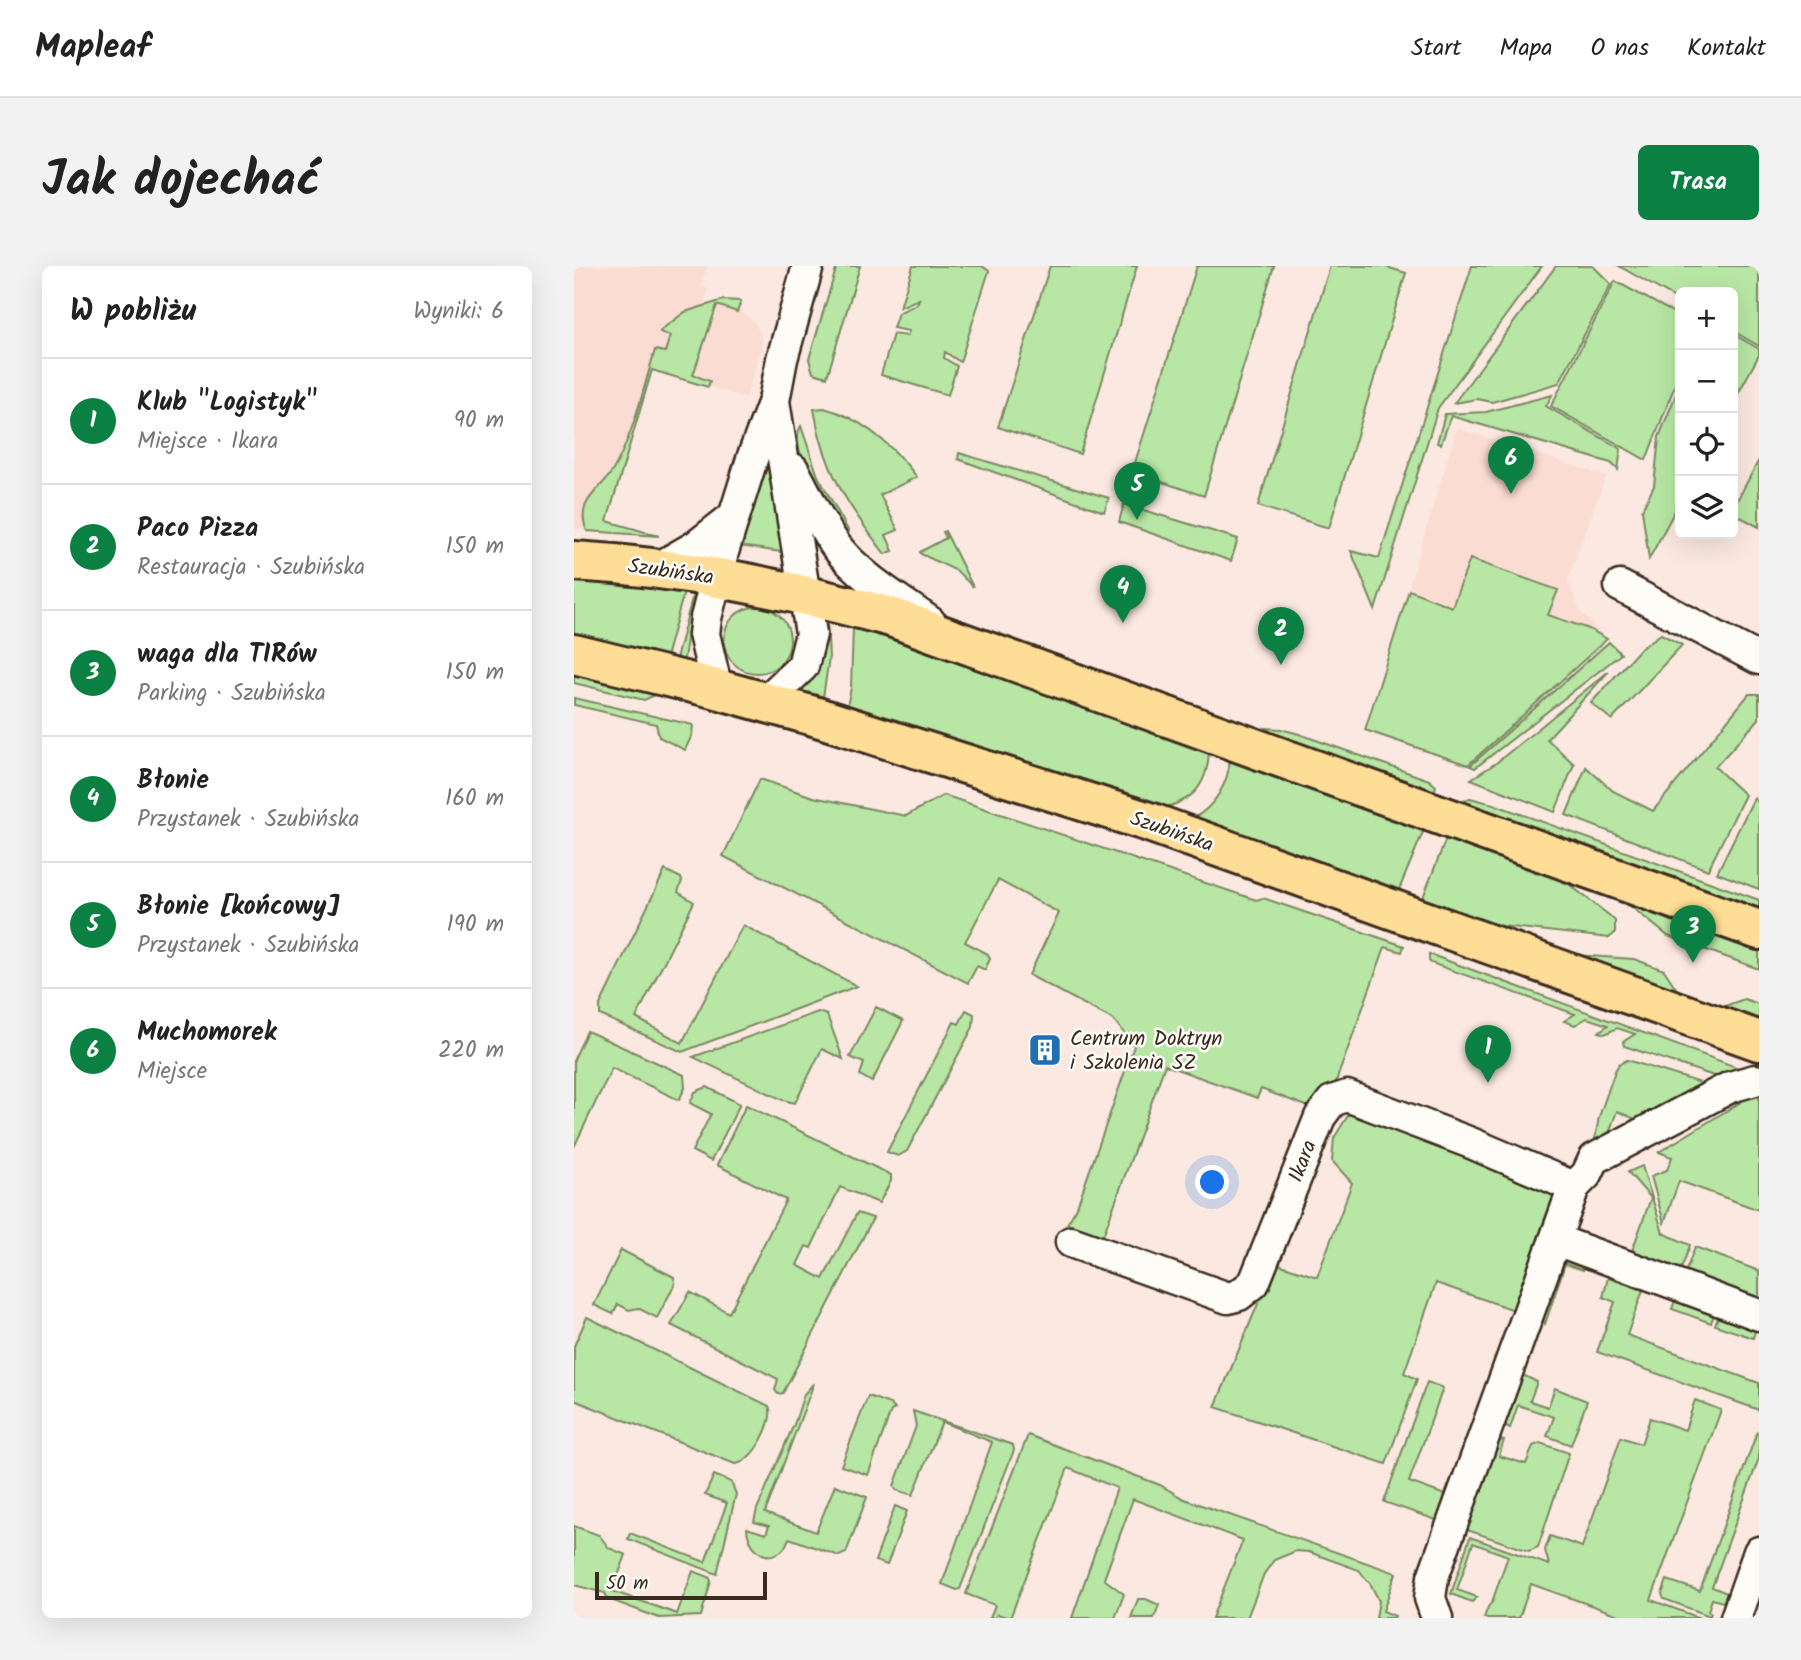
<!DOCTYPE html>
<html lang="pl">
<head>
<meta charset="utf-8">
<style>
  :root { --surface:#fff; --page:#f2f2f2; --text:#222; --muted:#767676; --line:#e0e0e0; --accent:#0b8043 }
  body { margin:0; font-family:Kalam,sans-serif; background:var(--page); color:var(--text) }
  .controls { position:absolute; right:21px; top:21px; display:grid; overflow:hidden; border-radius:10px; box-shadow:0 7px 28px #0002 }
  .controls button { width:63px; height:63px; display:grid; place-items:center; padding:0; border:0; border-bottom:2px solid var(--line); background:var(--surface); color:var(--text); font:35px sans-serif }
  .scale { position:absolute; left:21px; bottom:18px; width:172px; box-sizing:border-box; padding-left:7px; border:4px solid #3b2a1e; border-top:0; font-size:19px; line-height:24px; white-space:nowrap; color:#3b2a1e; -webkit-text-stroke:5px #fdfcf7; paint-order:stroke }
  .you { position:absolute; left:639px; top:917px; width:24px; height:24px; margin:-18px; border:5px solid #fff; border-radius:50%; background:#1a73e8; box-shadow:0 0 0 10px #1a73e833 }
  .badge { display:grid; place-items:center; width:46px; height:46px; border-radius:50%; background:var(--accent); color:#fff; font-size:23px; font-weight:700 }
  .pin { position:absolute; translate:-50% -58px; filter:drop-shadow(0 2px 4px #0008) }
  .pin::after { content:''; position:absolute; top:37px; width:24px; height:21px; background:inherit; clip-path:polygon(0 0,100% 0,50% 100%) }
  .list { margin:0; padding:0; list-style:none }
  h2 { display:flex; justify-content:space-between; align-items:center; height:91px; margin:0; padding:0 28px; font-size:30px }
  h2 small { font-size:23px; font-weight:400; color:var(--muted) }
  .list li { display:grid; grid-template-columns:46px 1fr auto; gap:21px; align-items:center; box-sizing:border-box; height:126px; padding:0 28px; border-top:2px solid var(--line) }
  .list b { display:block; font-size:26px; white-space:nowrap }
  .list p { margin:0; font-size:23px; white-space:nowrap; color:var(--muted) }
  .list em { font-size:23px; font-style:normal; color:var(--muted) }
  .icon { flex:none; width:38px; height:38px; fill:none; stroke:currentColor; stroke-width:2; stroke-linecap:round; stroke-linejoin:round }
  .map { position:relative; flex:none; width:1185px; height:1352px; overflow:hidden; border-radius:10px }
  header { display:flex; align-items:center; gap:42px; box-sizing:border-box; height:98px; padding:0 35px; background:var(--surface); border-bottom:2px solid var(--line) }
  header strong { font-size:33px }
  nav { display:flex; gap:38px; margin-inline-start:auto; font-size:24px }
  .intro { display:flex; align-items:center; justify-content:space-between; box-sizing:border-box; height:168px; padding:0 42px }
  h1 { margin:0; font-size:49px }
  .button { padding:18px 32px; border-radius:10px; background:var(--accent); color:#fff; font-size:24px; font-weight:700 }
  main { display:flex; gap:42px; padding:0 42px }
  aside { flex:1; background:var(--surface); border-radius:10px; box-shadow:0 7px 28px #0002 }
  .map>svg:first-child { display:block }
  .built { fill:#fadcd2 }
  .green { fill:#b8e7a5; stroke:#7a8862; stroke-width:2 }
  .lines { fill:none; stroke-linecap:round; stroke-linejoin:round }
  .minor-casing { stroke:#3b2a1e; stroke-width:35 }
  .major-casing { stroke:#3b2a1e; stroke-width:44 }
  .minor { stroke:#fdfcf7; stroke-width:30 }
  .major { stroke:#fedd96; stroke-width:38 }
  .labels { text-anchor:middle; stroke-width:5; stroke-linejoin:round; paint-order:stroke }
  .street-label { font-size:21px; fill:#3b2a1e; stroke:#fdfcf7 }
  .poi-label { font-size:21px; fill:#3b2a1e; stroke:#fdfcf7; text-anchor:start }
</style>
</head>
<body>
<header>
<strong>Mapleaf</strong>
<nav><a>Start</a><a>Mapa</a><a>O nas</a><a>Kontakt</a></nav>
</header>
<div class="intro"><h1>Jak dojechać</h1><a class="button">Trasa</a></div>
<main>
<aside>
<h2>W pobliżu<small>Wyniki: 6</small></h2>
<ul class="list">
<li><span class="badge">1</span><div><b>Klub &quot;Logistyk&quot;</b><p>Miejsce · Ikara</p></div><em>90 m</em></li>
<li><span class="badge">2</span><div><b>Paco Pizza</b><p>Restauracja · Szubińska</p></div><em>150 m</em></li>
<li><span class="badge">3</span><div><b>waga dla TIRów</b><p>Parking · Szubińska</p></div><em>150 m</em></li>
<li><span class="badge">4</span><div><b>Błonie</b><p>Przystanek · Szubińska</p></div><em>160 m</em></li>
<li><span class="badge">5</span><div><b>Błonie [końcowy]</b><p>Przystanek · Szubińska</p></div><em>190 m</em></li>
<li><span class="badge">6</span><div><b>Muchomorek</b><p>Miejsce</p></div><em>220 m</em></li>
</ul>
</aside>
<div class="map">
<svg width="1185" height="1352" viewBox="0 0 1185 1352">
  <rect width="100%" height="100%" fill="#fbe9e1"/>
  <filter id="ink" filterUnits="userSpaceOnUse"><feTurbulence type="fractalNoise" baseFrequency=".0143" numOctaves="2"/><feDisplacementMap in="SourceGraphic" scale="14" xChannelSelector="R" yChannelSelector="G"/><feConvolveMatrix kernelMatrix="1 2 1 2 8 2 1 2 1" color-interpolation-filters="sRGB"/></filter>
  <g filter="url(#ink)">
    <!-- built -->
    <g class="built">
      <polygon points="0,0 133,0 127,20 134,23 130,39 150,37 164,42 182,58 189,75 172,132 78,104 29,266 0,263"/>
      <polygon points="883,162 1032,210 994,314 1006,345 1033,373 894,499 791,464"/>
    </g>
    <!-- green -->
    <g class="green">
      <polygon points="263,0 286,0 253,111 239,107 235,93"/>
      <polygon points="339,0 408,0 415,5 386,96 371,86 370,92 383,100 374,129 307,109 319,68 333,70 335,65 319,62 324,47 343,38 345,33 326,41"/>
      <polygon points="476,0 563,0 506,188 424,161"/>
      <polygon points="623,0 700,0 630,230 558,206"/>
      <polygon points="756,0 809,0 832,7 755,262 684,240"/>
      <polygon points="898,0 968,0 864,142 801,344 777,285 805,292"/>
      <polygon points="982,0 1019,0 1037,18 985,117 918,136 903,133 880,137"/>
      <polygon points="1045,0 1185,0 1185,80 1159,65 1159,26 1106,26 1106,35"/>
      <polygon points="1041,15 1106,50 1106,106 1072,194 977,140"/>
      <path d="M 149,34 L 167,35 L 163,46 L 143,39 L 119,109 L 136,115 L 134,121 L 78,104 L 33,255 L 85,270 L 13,265 C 0,234 27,225 39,204 C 60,167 69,124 81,84 L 91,86 L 96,70 L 86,66 L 87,64 L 111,46 Z"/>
      <polygon points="1159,68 1185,83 1185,89 1159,137"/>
      <polygon points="1106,118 1106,235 1075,293 1068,244 1080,220 1085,171"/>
      <polygon points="978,129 972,140 1047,183 1044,204 1037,197 877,150 867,178 863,177 871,148 912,146"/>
      <path d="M 250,142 C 288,152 319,180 343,211 L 306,229 L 324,264 L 312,269 L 319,285 L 311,288 C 274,240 250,205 240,143 Z"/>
      <path d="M 227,160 L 244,210 L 274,264 L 275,275 C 260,250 211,186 227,160 Z"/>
      <polygon points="195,180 216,287 164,280"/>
      <polygon points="385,187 535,232 530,246 384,193"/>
      <polygon points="1185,194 1185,261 1159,247 1159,242"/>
      <polygon points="550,238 664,273 657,295 545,256"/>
      <polygon points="371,265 399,321 383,305 347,288 346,286 372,272 369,266"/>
      <polygon points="896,293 984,324 974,349 1015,363 1033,373 894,499 791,464 835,324 878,341"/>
      <polygon points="0,310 112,319 91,395 0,372"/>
      <polygon points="121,321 125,322 116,352 109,400 101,397"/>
      <circle cx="183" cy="374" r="33"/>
      <path d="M 249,353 L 253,353 L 255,392 L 248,438 L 221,430 C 247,406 249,388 249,353 Z"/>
      <path d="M 279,360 L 361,382 L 635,486 C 633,521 618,536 584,543 L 272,445 L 277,422 Z"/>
      <polygon points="1087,368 1108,379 1038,454 1017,437 1066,383"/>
      <polygon points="1035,376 1047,388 901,502 896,500"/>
      <polygon points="0,400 81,421 79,430 70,434 0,417"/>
      <polygon points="1035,405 973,473 1000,498 981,546 897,513 922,497"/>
      <polygon points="1175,428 1185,428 1185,453 1141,501 1171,529 1134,604 992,549 1012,501 1039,525 1079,545"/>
      <polygon points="0,432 119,459 118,469 111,484 85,471 82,458 0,439"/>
      <polygon points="692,462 707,463 725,468 855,514 862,520 859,528 709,474"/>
      <path d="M 656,491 L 852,559 L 822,631 L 618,553 C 641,541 655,517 656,491 Z"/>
      <polygon points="186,513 239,531 332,550 370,529 682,634 689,632 830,680 828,686 811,681 761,818 747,826 735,841 687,823 683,832 591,799 529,970 493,958 502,943 560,780 540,754 455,709 485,647 424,614 391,676 414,688 416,693 411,704 403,700 394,717 149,590"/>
      <polygon points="896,532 919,538 1185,634 1185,645 885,536"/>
      <polygon points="1180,532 1185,537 1185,623 1143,607"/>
      <polygon points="875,565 970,599 1036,650 1041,655 1041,667 1035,672 910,658 848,634"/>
      <polygon points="91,604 107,612 108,615 104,626 120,636 62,752 108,777 169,659 283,720 108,786 26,749 26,739"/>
      <polygon points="1036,624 1185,678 1185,703 1094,670"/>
      <polygon points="855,688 1165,802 1152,814 1050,780 1049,776 1061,768 1043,762 1031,768 1025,766 1034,759 1013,752 1001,759 990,755 1001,748 857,697 855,695"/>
      <polygon points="1000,689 1060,693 1090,704 1104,725"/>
      <polygon points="1170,733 1185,738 1185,754 1148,741"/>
      <polygon points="302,741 329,755 298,816 286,809 290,797 276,791"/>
      <polygon points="392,744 400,748 399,761 333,885 324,890 313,886 380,756 385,758"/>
      <polygon points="244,746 253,749 269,793 248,783 221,837 209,834 119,791"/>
      <polygon points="13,765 110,809 111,822 105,834 38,802 0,881 0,793"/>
      <polygon points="1053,794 1143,822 1055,870 1061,853 1043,845 1034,870 1020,878 1025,851 1041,805 1045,798"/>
      <polygon points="133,821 166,838 137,895 118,885 137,848 116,837 121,826"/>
      <polygon points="1185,825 1185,944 1105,915 1090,957 1077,910 1093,904 1098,891 1085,886"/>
      <polygon points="172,839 317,909 317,915 305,937 266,921 237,982 232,980 223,999 249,1013 283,947 299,952 209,1127 204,1128 201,1124 204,1113 97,1059 116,1026 155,1047 212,934 143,899"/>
      <polygon points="778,843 987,927 946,1046 862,1017 830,1107 843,1113 812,1198 641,1141 701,997 743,1011 778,917 758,895 760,872"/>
      <polygon points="1068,900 1089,967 1116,979 1103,1014 1054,996 1077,932 1054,906"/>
      <polygon points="1121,981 1185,1005 1185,1042 1108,1015"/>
      <polygon points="47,984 100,1011 101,1018 83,1052 64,1042 55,1044 44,1038 39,1048 20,1039"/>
      <polygon points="993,994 1011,998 1009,1004 991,998 971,1058 967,1051 984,1000"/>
      <polygon points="1034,1012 1069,1024 1053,1069 1185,1117 1185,1144 1023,1086 1041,1036 1029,1031"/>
      <polygon points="1103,1029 1142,1043 1137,1057 1098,1043"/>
      <polygon points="1146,1045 1183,1058 1179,1072 1141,1059"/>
      <path d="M 13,1051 L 195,1140 C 202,1154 179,1197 161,1198 L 0,1134 L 0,1080 Z"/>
      <polygon points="949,1109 963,1116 956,1135 974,1141 981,1122 1013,1135 997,1179 973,1170 980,1151 944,1139 936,1162 932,1160 927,1149"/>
      <polygon points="853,1116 869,1122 835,1216 871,1229 879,1209 888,1212 871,1257 810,1236"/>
      <path d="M 240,1117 L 191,1247 L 242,1266 L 261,1219 L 293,1231 L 272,1287 L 265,1290 L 215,1272 C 213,1277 211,1283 206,1286 C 189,1297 173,1278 173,1262 L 192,1268 L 195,1260 L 180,1256 L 183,1243 L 221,1156 L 230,1128 Z"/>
      <polygon points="294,1130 316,1138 321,1143 317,1145 294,1209 267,1200"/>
      <polygon points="1121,1134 1147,1144 1077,1334 1126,1352 1053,1352 957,1318 945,1352 910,1352 914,1341 918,1336 934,1290 899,1277 883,1324 903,1331 898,1336 877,1328 896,1271 975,1299 971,1284 976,1270 1008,1281 1047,1171 1067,1178 1076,1152 1111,1164"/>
      <polygon points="339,1145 439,1179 440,1184 386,1323 383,1324 368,1318 418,1176 368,1156 339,1229 322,1224 320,1220 342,1160"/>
      <polygon points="1183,1166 1185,1167 1185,1192 1138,1321 1153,1327 1149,1336 1138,1333 1134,1345 1137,1347 1136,1350 1090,1333 1088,1328 1093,1314 1126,1325"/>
      <polygon points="454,1169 586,1219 610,1233 822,1307 809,1345 821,1350 820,1352 802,1352 805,1335 797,1319 785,1304 735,1286 722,1285 700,1294 690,1308 673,1352 638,1352 669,1274 559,1233 530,1313 550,1328 541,1352 498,1352 543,1222 494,1202 436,1352 423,1348 421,1352 416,1352 421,1339 392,1328"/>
      <polygon points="930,1174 925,1190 952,1198 959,1180 966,1177 995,1187 964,1281 955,1285 887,1262 917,1176"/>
      <polygon points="140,1209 157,1216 162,1228 143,1308 54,1273 56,1267 131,1296 153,1237 131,1229"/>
      <polygon points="321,1240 333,1245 313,1299 301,1295"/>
      <polygon points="0,1260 25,1269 35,1282 52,1289 38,1325 103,1348 119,1305 135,1311 137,1315 127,1350 85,1352 34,1333 31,1327 0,1319"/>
      <polygon points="564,1333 572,1333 585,1339 580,1352 557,1352"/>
    </g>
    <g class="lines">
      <defs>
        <g id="minor">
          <path d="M 219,203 C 233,229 245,256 262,280 C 286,311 324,333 356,356"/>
          <polyline points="84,302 122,280 159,251"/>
          <polyline points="1046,320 1185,393"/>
          <polyline points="143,423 130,368 132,352 149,286 179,190 200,135 208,93 234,0"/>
          <polyline points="190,437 229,400 237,368 200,135"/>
          <polyline points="982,974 1185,1049"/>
          <polyline points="497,976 654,1032 665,1029 680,1017 746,851 758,835 773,830 897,877 1000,921"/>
          <polyline points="863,1352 856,1332 859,1311 1000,921 1013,908 1020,893 1156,821 1181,814"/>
          <polyline points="1162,1352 1185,1286"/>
        </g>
        <g id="major">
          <path d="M 0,295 C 108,301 213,323 317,351 L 1185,664"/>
          <polyline points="0,388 143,423 240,450 575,556 1185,775"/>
        </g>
      </defs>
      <!-- minor casing -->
      <use href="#minor" class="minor-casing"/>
      <!-- major casing -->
      <use href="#major" class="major-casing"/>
      <!-- minor -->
      <use href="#minor" class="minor"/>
      <!-- major -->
      <use href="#major" class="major"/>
    </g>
  </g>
  <!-- icons -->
  <defs>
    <symbol id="building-square" viewBox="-11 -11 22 22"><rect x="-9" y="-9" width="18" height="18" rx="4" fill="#1f6fb2" stroke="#fdfcf7"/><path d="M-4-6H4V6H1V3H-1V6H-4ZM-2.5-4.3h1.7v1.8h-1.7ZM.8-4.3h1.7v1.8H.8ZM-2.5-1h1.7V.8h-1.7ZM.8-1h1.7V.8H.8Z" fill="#fff"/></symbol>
  </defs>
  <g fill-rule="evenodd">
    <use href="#building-square" x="452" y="765" width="38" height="38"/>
  </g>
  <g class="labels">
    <!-- street labels -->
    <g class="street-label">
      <text transform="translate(97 305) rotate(8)" y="7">Szubińska</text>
      <text transform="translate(598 565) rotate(19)" y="7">Szubińska</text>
      <text transform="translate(728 895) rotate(-69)" y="7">Ikara</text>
    </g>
    <!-- poi labels -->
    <g class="poi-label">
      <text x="496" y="779">Centrum Doktryn<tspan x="496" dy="24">i Szkolenia SZ</tspan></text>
    </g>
  </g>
</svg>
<div class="controls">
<button>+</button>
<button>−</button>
<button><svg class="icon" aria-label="locate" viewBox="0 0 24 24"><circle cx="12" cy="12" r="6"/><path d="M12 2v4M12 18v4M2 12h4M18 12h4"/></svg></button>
<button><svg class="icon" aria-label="layers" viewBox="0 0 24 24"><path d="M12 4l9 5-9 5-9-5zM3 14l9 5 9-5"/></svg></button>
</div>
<div class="scale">50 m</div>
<div class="you"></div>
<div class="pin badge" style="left:914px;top:817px">1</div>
<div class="pin badge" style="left:707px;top:399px">2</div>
<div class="pin badge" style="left:1119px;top:697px">3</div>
<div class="pin badge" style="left:549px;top:357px">4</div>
<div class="pin badge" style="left:563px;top:254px">5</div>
<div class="pin badge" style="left:937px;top:228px">6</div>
</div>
</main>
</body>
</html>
